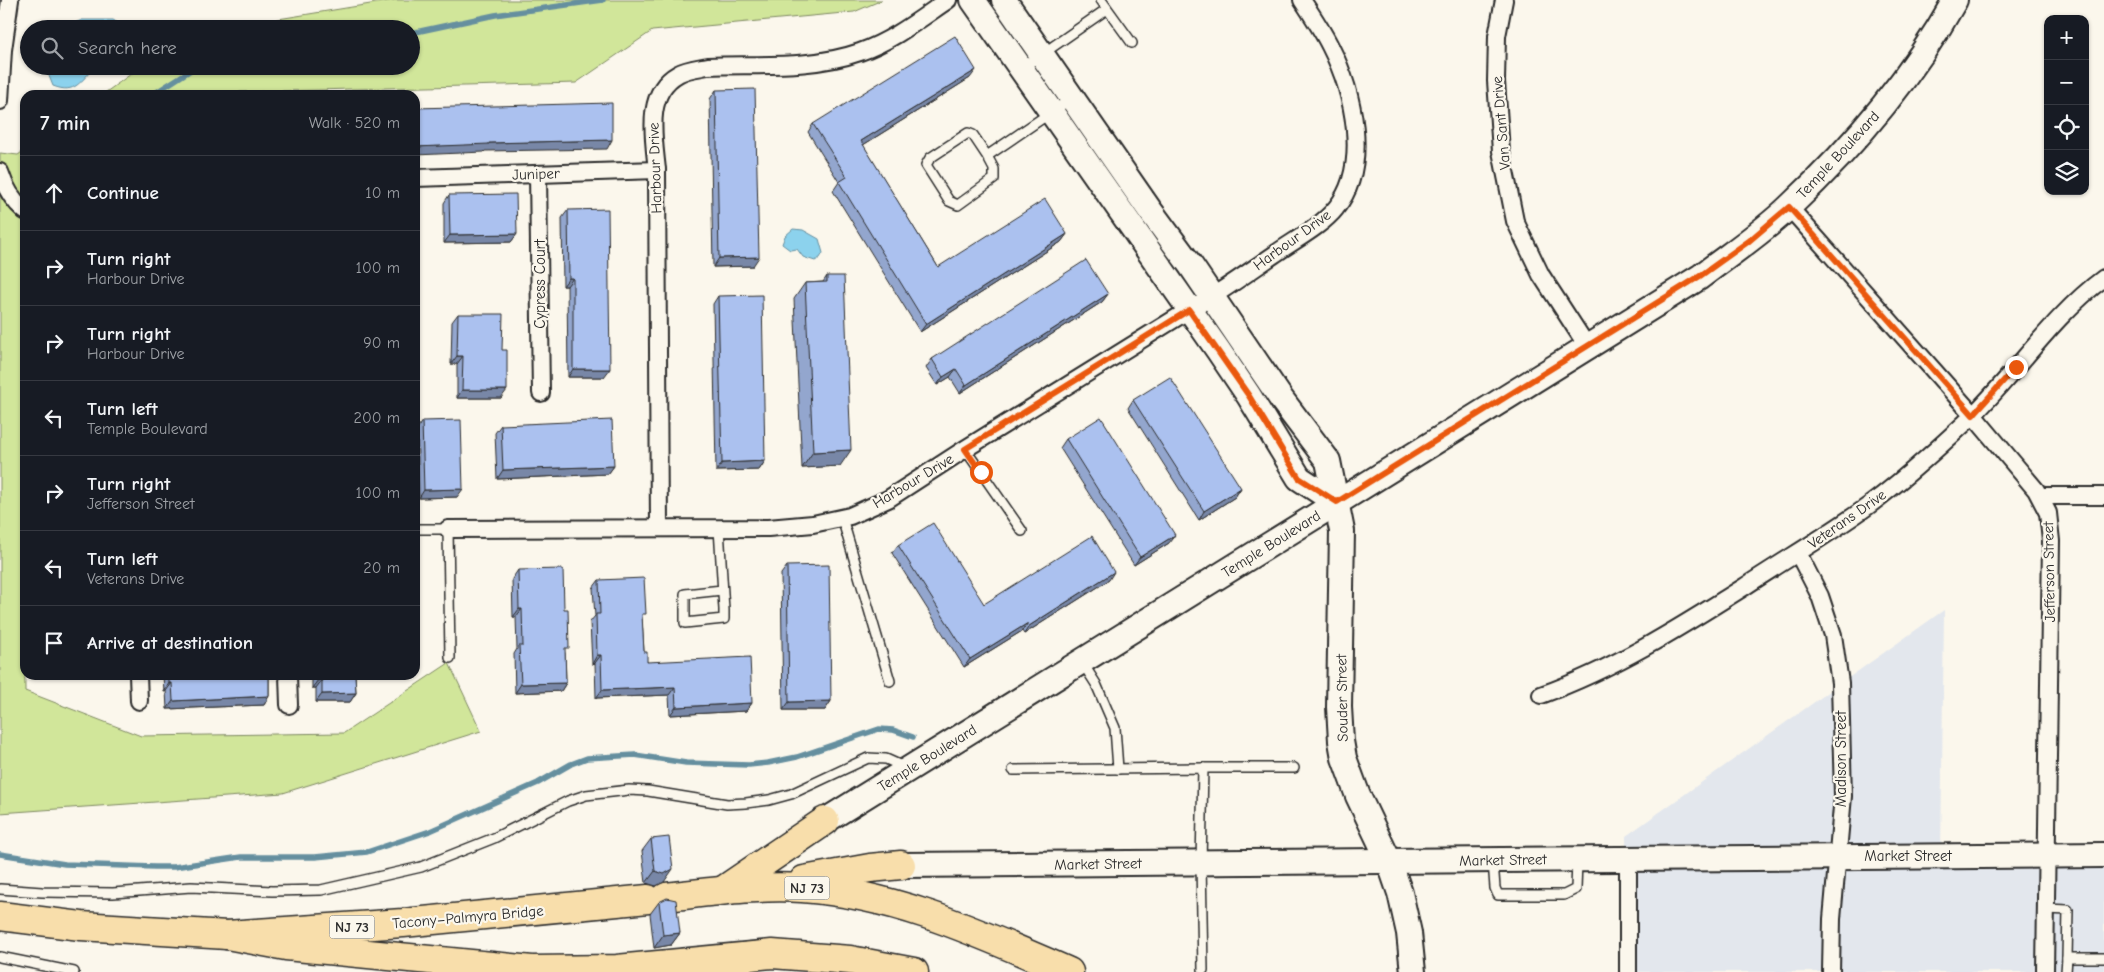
<!DOCTYPE html>
<html lang="en">
<head>
<meta charset="utf-8">
<style>
  :root { --surface:#171b24; --page:#242831; --text:#f1f3f6; --muted:#9ea1a6; --line:#363941 }
  body { margin:0; font-family:"Comic Neue",sans-serif; background:var(--page); color:var(--text) }
  .controls { position:absolute; right:15px; top:15px; display:grid; overflow:hidden; border-radius:10px; box-shadow:0 1px 4px #0004 }
  .controls button { width:45px; height:45px; display:grid; place-items:center; padding:0; border:0; border-bottom:1px solid var(--line); background:var(--surface); color:var(--text); font:25px sans-serif }
  .stop { position:absolute; width:15px; height:15px; margin:-11px; border:4px solid #ea580c; border-radius:50%; background:#fff }
  .stop.end { background:#ea580c; border-color:#fff; box-shadow:0 1px 5px #0008 }
  .list { margin:0; padding:0; list-style:none }
  h2 { display:flex; justify-content:space-between; align-items:center; height:65px; margin:0; padding:0 20px; font-size:21px }
  h2 small { font-size:16px; font-weight:400; color:var(--muted) }
  .list li { display:grid; grid-template-columns:32px 1fr auto; gap:15px; align-items:center; box-sizing:border-box; height:75px; padding:0 20px; border-top:1px solid var(--line) }
  .list b { display:block; font-size:19px; white-space:nowrap }
  .list p { margin:0; font-size:16px; white-space:nowrap; color:var(--muted) }
  .list em { font-size:16px; font-style:normal; color:var(--muted) }
  .icon { flex:none; width:28px; height:28px; fill:none; stroke:currentColor; stroke-width:2; stroke-linecap:round; stroke-linejoin:round }
  .map { position:relative; flex:none; width:2104px; height:972px; overflow:hidden }
  .search { position:absolute; background:var(--surface); box-shadow:0 1px 4px #0004; left:20px; top:20px; width:400px; height:55px; display:flex; align-items:center; gap:12px; box-sizing:border-box; padding:0 18px; border-radius:28px; color:var(--muted); font-size:19px }
  .panel { position:absolute; background:var(--surface); box-shadow:0 1px 4px #0004; left:20px; top:90px; width:400px; height:590px; border-radius:15px }
  .map>svg:first-child { display:block }
  .built { fill:#e3e7ed }
  .green { fill:#d1e69a; stroke:#7e8862 }
  .water { fill:#8cd2ed; stroke:#658f9f }
  .lines { fill:none; stroke-linecap:round; stroke-linejoin:round }
  .stream { stroke:#658f9f; stroke-width:5.5 }
  .lane-casing { stroke:#2b2b2b; stroke-width:12 }
  .street-casing { stroke:#2b2b2b; stroke-width:20 }
  .secondary-casing { stroke:#2b2b2b; stroke-width:28 }
  .highway-casing { stroke:#2b2b2b; stroke-width:31 }
  .lane { stroke:#fbf7ec; stroke-width:9 }
  .street { stroke:#fbf7ec; stroke-width:16 }
  .secondary { stroke:#fbf7ec; stroke-width:24 }
  .highway { stroke:#f8deab; stroke-width:28 }
  .wall { fill:#93a6ce; stroke:#2b2b2b }
  .shaded-wall { fill:#7887a7; stroke:#2b2b2b }
  .building { fill:#abc1ef; stroke:#2b2b2b }
  .route { stroke:#ea580c; stroke-width:6 }
  .labels { text-anchor:middle; stroke-width:4.5; stroke-linejoin:round; paint-order:stroke }
  .shield { fill:#fbf7ec; stroke:#696865; stroke-width:1 }
  .shield-label { font-size:14px; font-weight:bold; fill:#2b2b2b }
  .street-label { font-size:15px; fill:#2b2b2b; stroke:#fbf7ec }
</style>
</head>
<body>
<div class="map">
<svg width="2104" height="972" viewBox="0 0 2104 972">
  <rect width="100%" height="100%" fill="#fbf7ec"/>
  <filter id="ink" filterUnits="userSpaceOnUse"><feTurbulence type="fractalNoise" baseFrequency=".02" numOctaves="2"/><feDisplacementMap in="SourceGraphic" scale="10" xChannelSelector="R" yChannelSelector="G"/><feConvolveMatrix kernelMatrix="1 2 1 2 8 2 1 2 1" color-interpolation-filters="sRGB"/></filter>
  <g filter="url(#ink)">
    <!-- built -->
    <polygon class="built" points="1944,610 1941,856 2104,855 2104,972 1629,972 1626,836"/>
    <!-- green -->
    <g class="green">
      <polygon points="395,0 882,0 854,12 652,31 576,83 240,92 234,95 102,95 142,66 411,66 411,29 217,29"/>
      <polygon points="25,150 25,400 23,401 25,691 141,736 344,733 449,663 481,731 283,793 0,813 0,153 18,155"/>
    </g>
    <!-- water -->
    <g class="water">
      <polygon points="82,20 113,20 125,27 125,29 59,29"/>
      <path d="M 50,66 L 96,66 C 80,81 76,95 53,86 L 49,76 Z"/>
      <polygon points="793,229 803,230 819,239 823,253 820,258 815,261 803,257 797,249 790,250 782,244 785,236"/>
    </g>
    <g class="lines">
      <!-- stream -->
      <g class="stream">
        <polyline points="411,33 495,15 603,0"/>
        <polyline points="152,95 197,66"/>
        <polyline points="0,854 65,864 155,867 174,867 241,857 315,857 367,852 430,831 538,783 571,764 587,758 635,755 686,763 749,765 768,763 797,757 879,729 893,730 913,737"/>
      </g>
      <defs>
        <g id="lane">
          <polyline points="1101,0 1132,43"/>
          <polyline points="1022,68 1107,9"/>
          <polyline points="987,156 994,169 994,179 958,205 949,201 926,165 930,158 968,133 973,135 987,156 1072,98"/>
          <polyline points="965,449 1022,531"/>
          <polyline points="842,518 890,681"/>
          <polyline points="719,528 724,610 724,619 685,623 685,594 722,590"/>
          <polyline points="415,529 448,529 450,658"/>
          <polyline points="1082,662 1096,684 1115,728 1118,769"/>
          <polyline points="1203,768 1294,768"/>
          <polyline points="1013,770 1203,768 1201,863 1203,970"/>
          <polyline points="1493,861 1495,888 1498,895 1564,895 1576,889 1577,861"/>
          <polyline points="0,889 42,892 113,893 191,887 272,891 321,890 421,867 494,838 568,801 586,795 629,790 648,791 727,804 746,803 769,800 791,794 868,758 886,759 906,768"/>
          <polyline points="2046,909 2068,910 2067,958 2104,958"/>
          <polyline points="0,957 74,972"/>
          <polyline points="2066,972 2067,958"/>
        </g>
        <g id="street">
          <polyline points="1504,0 1497,36 1496,81 1501,151 1515,221 1541,275 1587,346"/>
          <polyline points="0,101 3,50 10,0"/>
          <path d="M 0,172 C 5,188 12,200 25,211"/>
          <polyline points="538,174 541,393"/>
          <polyline points="415,178 657,170"/>
          <polyline points="1789,207 1973,415 2036,490 2048,513 2051,541 2045,972"/>
          <polyline points="2040,496 2104,496"/>
          <path d="M 659,528 L 657,170 C 654,139 644,93 678,74 C 686,69 698,68 708,66 C 757,64 812,69 860,52 C 892,41 920,19 948,0"/>
          <path d="M 448,529 L 768,528 L 813,524 L 850,516 L 888,499 L 965,449 L 1189,310 C 1219,294 1247,273 1275,254 C 1293,241 1322,226 1336,208 C 1371,165 1353,91 1330,46 C 1322,30 1312,15 1302,0"/>
          <polyline points="1798,553 1820,596 1833,635 1840,683 1843,796 1832,919 1831,972"/>
          <polyline points="138,675 139,701"/>
          <polyline points="288,675 289,705"/>
          <path d="M 1541,695 C 1614,669 1679,628 1744,587 C 1785,560 1828,535 1868,506 C 1902,481 1934,452 1965,423 C 2014,377 2050,318 2104,278"/>
          <polyline points="1628,972 1628,859"/>
        </g>
        <g id="secondary">
          <polyline points="973,0 1218,350 1249,396 1299,478 1337,503"/>
          <polyline points="1004,0 1149,209 1191,266 1282,400 1328,461 1342,531 1339,707 1341,741 1344,758 1358,796 1389,861 1400,893 1409,933 1413,972"/>
          <path d="M 825,821 L 1700,277 C 1730,254 1762,233 1789,207 C 1854,146 1912,77 1955,0"/>
          <polyline points="901,865 2104,855"/>
        </g>
        <g id="highway">
          <polyline points="804,880 870,868 901,865"/>
          <polyline points="725,889 825,821"/>
          <path d="M 666,897 C 711,892 757,885 802,888 C 897,894 983,935 1069,972"/>
          <polyline points="0,916 81,926 227,935 403,923 648,899"/>
          <polyline points="227,935 286,946 532,970 617,969 772,954 850,960 914,972"/>
        </g>
      </defs>
      <!-- lane casing -->
      <use href="#lane" class="lane-casing"/>
      <!-- street casing -->
      <use href="#street" class="street-casing"/>
      <!-- secondary casing -->
      <use href="#secondary" class="secondary-casing"/>
      <!-- highway casing -->
      <use href="#highway" class="highway-casing"/>
      <!-- lane -->
      <use href="#lane" class="lane"/>
      <!-- street -->
      <use href="#street" class="street"/>
      <!-- secondary -->
      <use href="#secondary" class="secondary"/>
      <!-- highway -->
      <use href="#highway" class="highway"/>
    </g>
    <!-- wall -->
    <g class="wall">
      <polygon points="970,78 863,145 938,267 1067,234 1061,242 920,332 833,191 839,182 808,132 813,124"/>
      <polygon points="716,90 753,266 713,267 710,99"/>
      <polygon points="449,195 517,234 511,242 444,243 444,203"/>
      <polygon points="568,210 604,377 568,377 567,286 563,286 562,218"/>
      <polygon points="827,276 840,466 802,468 794,299 805,283 823,282"/>
      <polygon points="1108,294 1102,302 960,393 950,377 937,385 926,368 932,359"/>
      <polygon points="718,296 765,461 759,470 716,471 713,304"/>
      <polygon points="458,314 502,350 501,398 457,398 457,364 451,364 452,322"/>
      <polygon points="1133,400 1241,488 1235,497 1199,520 1128,408"/>
      <polygon points="422,421 457,497 419,498 417,429"/>
      <polygon points="501,425 614,466 608,474 497,479 495,433"/>
      <polygon points="1066,439 1169,543 1134,565 1060,448"/>
      <polygon points="898,545 984,604 1109,580 1024,634 1022,631 964,667 892,553"/>
      <polygon points="787,566 831,701 825,710 783,710 781,574"/>
      <polygon points="518,570 565,653 566,683 561,691 515,693 514,654 517,649 516,617 513,617 512,579"/>
      <polygon points="599,580 642,619 644,652 647,662 752,703 746,711 670,715 669,695 596,698 595,663 592,664 590,622 595,616 593,588"/>
      <polygon points="163,675 269,675 269,696 264,705 167,709 166,691 164,692"/>
      <polygon points="312,675 355,675 356,693 350,702 316,702 316,688 312,688"/>
      <polygon points="651,839 664,882 656,886 646,883 642,851"/>
      <polygon points="659,902 680,933 671,945 654,948 650,914"/>
    </g>
    <!-- shaded-wall -->
    <g class="shaded-wall">
      <polygon points="976,70 970,78 855,150 861,141"/>
      <polygon points="612,140 607,149 485,151 484,152 415,155 415,147 489,143"/>
      <polygon points="517,234 511,242 444,243 450,235"/>
      <polygon points="1067,234 1061,242 920,332 926,324"/>
      <polygon points="759,257 753,266 713,267 719,258"/>
      <polygon points="569,278 573,278 567,286 563,286"/>
      <polygon points="1108,294 1102,302 960,393 966,385"/>
      <polygon points="457,356 463,356 457,364 451,364"/>
      <polygon points="573,369 610,369 604,377 568,377"/>
      <polygon points="956,369 950,377 937,385 943,377"/>
      <polygon points="462,390 507,390 501,398 457,398"/>
      <polygon points="851,450 840,466 802,468 813,452"/>
      <polygon points="765,461 759,470 716,471 722,463"/>
      <polygon points="614,466 608,474 497,479 503,470"/>
      <polygon points="1241,488 1235,497 1199,520 1204,511"/>
      <polygon points="463,489 457,497 419,498 424,490"/>
      <polygon points="1175,535 1169,543 1134,565 1140,557"/>
      <polygon points="1114,572 1109,580 1024,634 1029,626"/>
      <polygon points="519,609 522,609 516,617 513,617"/>
      <polygon points="1028,623 1022,631 964,667 970,659"/>
      <polygon points="597,655 601,655 595,663 592,664"/>
      <polygon points="318,680 322,680 316,688 312,688"/>
      <polygon points="169,683 172,683 166,691 164,692"/>
      <polygon points="566,683 561,691 515,693 521,684"/>
      <polygon points="675,687 669,695 596,698 602,690"/>
      <polygon points="356,693 350,702 316,702 322,694"/>
      <polygon points="269,696 264,705 167,709 173,701"/>
      <polygon points="831,701 825,710 783,710 789,702"/>
      <polygon points="752,703 746,711 670,715 676,707"/>
      <polygon points="673,869 664,882 656,886 646,883 655,871"/>
      <polygon points="680,933 671,945 654,948 663,935"/>
    </g>
    <!-- building -->
    <g class="building">
      <polygon points="955,36 976,70 861,141 938,267 1045,199 1067,234 926,324 839,182 847,177 813,124"/>
      <polygon points="755,89 759,257 719,258 716,90"/>
      <polygon points="612,103 612,140 489,143 489,144 415,147 415,108"/>
      <polygon points="516,194 517,234 450,235 449,195"/>
      <polygon points="608,209 610,369 573,369 573,278 569,278 568,210"/>
      <polygon points="1086,260 1108,294 966,385 956,369 943,377 932,359"/>
      <polygon points="827,276 844,276 851,450 813,452 805,283 827,282"/>
      <polygon points="762,295 765,461 722,463 718,296"/>
      <polygon points="458,314 503,314 502,350 507,350 507,390 462,390 463,356 457,356"/>
      <polygon points="1170,377 1241,488 1204,511 1133,400"/>
      <polygon points="1101,417 1175,535 1140,557 1066,439"/>
      <polygon points="461,420 463,489 424,490 422,421"/>
      <polygon points="612,420 614,466 503,470 501,425"/>
      <polygon points="933,523 984,604 1092,536 1114,572 1029,626 1028,623 970,659 898,545"/>
      <polygon points="829,565 831,701 789,702 787,566"/>
      <polygon points="563,569 564,609 568,609 569,648 565,648 566,683 521,684 519,646 523,646 522,609 519,609 518,570"/>
      <polygon points="644,578 646,614 642,614 644,652 647,652 647,662 750,657 752,703 676,707 675,687 602,690 601,655 597,655 596,614 600,614 599,580"/>
      <polygon points="169,675 269,675 269,696 173,701 172,683 169,683"/>
      <polygon points="318,675 355,675 356,693 322,694 322,680 318,680"/>
      <polygon points="669,837 673,869 664,874 655,871 651,839"/>
      <polygon points="667,898 676,900 680,933 663,935 659,902"/>
    </g>
  </g>
  <g class="lines" filter="url(#ink)">
    <!-- route -->
    <polyline class="route" points="981,472 965,449 1189,310 1249,396 1299,478 1337,502 1700,276 1749,241 1789,207 1973,415 2016,367"/>
  </g>
  <g class="labels">
    <!-- shield labels -->
    <g class="shield">
      <rect x="784.5" y="876.5" width="45" height="23" rx="4"/>
      <rect x="329.5" y="915.5" width="45" height="23" rx="4"/>
    </g>
    <g class="shield-label">
      <text x="807" y="893">NJ 73</text>
      <text x="352" y="932">NJ 73</text>
    </g>
    <!-- street labels -->
    <g class="street-label">
      <text transform="translate(1501 123) rotate(-95)" y="5">Van Sant Drive</text>
      <text transform="translate(1838 155) rotate(-47)" y="5">Temple Boulevard</text>
      <text transform="translate(655 168) rotate(-92)" y="5">Harbour Drive</text>
      <text transform="translate(536 174) rotate(-2)" y="5">Juniper</text>
      <text transform="translate(1292 240) rotate(-36)" y="5">Harbour Drive</text>
      <text transform="translate(540 284) rotate(-90)" y="5">Cypress Court</text>
      <text transform="translate(913 481) rotate(-31)" y="5">Harbour Drive</text>
      <text transform="translate(1847 519) rotate(-35)" y="5">Veterans Drive</text>
      <text transform="translate(1271 544) rotate(-32)" y="5">Temple Boulevard</text>
      <text transform="translate(2049 572) rotate(-91)" y="5">Jefferson Street</text>
      <text transform="translate(1342 698) rotate(-91)" y="5">Souder Street</text>
      <text transform="translate(927 758) rotate(-32)" y="5">Temple Boulevard</text>
      <text transform="translate(1841 759) rotate(-90)" y="5">Madison Street</text>
      <text x="1908" y="861">Market Street</text>
      <text transform="translate(1503 860) rotate(-1)" y="5">Market Street</text>
      <text transform="translate(1098 864) rotate(-1)" y="5">Market Street</text>
      <text transform="translate(468 917) rotate(-5)" y="5">Tacony–Palmyra Bridge</text>
    </g>
  </g>
</svg>
<div class="controls">
<button>+</button>
<button>−</button>
<button><svg class="icon" aria-label="locate" viewBox="0 0 24 24"><circle cx="12" cy="12" r="6"/><path d="M12 2v4M12 18v4M2 12h4M18 12h4"/></svg></button>
<button><svg class="icon" aria-label="layers" viewBox="0 0 24 24"><path d="M12 4l9 5-9 5-9-5zM3 14l9 5 9-5"/></svg></button>
</div>
<div class="stop" style="left:981px;top:472px"></div>
<div class="stop end" style="left:2016px;top:367px"></div>
<div class="search"><svg class="icon" aria-label="search" viewBox="0 0 24 24"><circle cx="10" cy="10" r="6"/><path d="M15 15l6 6"/></svg>Search here</div>
<section class="panel">
<h2>7 min<small>Walk · 520 m</small></h2>
<ul class="list">
<li><svg class="icon" aria-label="ahead" viewBox="0 0 24 24"><path d="M12 20V5M6 11l6-6 6 6"/></svg><div><b>Continue</b></div><em>10 m</em></li>
<li><svg class="icon" aria-label="right" viewBox="0 0 24 24"><path d="M7 20v-9h11M14 6l5 5-5 5"/></svg><div><b>Turn right</b><p>Harbour Drive</p></div><em>100 m</em></li>
<li><svg class="icon" aria-label="right" viewBox="0 0 24 24"><path d="M7 20v-9h11M14 6l5 5-5 5"/></svg><div><b>Turn right</b><p>Harbour Drive</p></div><em>90 m</em></li>
<li><svg class="icon" aria-label="left" viewBox="0 0 24 24"><path d="M17 20v-9H6M10 6l-5 5 5 5"/></svg><div><b>Turn left</b><p>Temple Boulevard</p></div><em>200 m</em></li>
<li><svg class="icon" aria-label="right" viewBox="0 0 24 24"><path d="M7 20v-9h11M14 6l5 5-5 5"/></svg><div><b>Turn right</b><p>Jefferson Street</p></div><em>100 m</em></li>
<li><svg class="icon" aria-label="left" viewBox="0 0 24 24"><path d="M17 20v-9H6M10 6l-5 5 5 5"/></svg><div><b>Turn left</b><p>Veterans Drive</p></div><em>20 m</em></li>
<li><svg class="icon" aria-label="arrive" viewBox="0 0 24 24"><path d="M6 21V4h12l-3 4 3 4H6"/></svg><div><b>Arrive at destination</b></div></li>
</ul>
</section>
</div>
</body>
</html>
